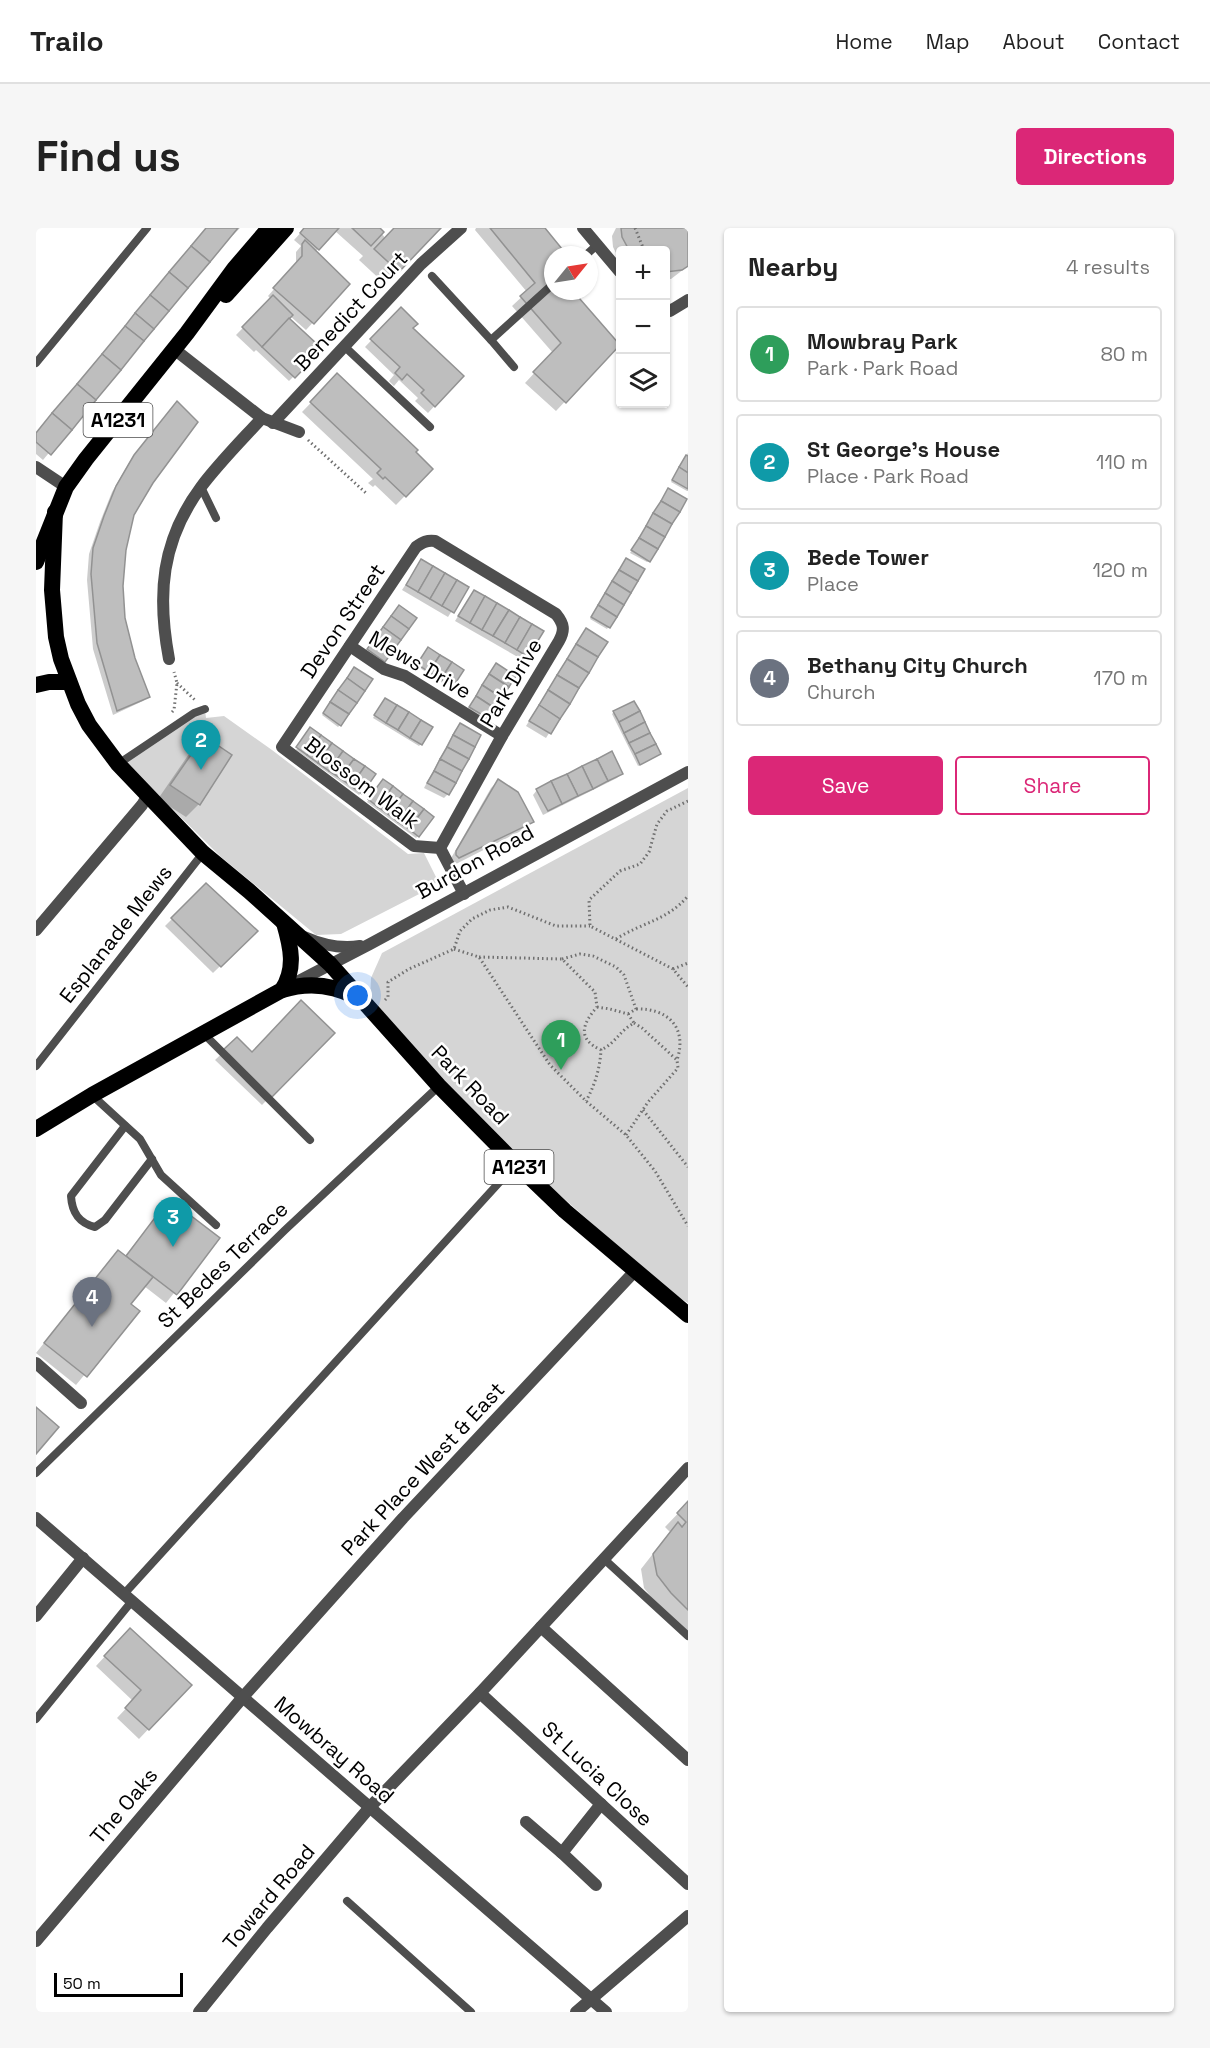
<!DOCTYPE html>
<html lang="en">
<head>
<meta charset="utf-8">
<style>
  :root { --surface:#fff; --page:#f6f6f6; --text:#222; --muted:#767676; --line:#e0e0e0; --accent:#db2777 }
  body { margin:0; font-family:"Space Grotesk",sans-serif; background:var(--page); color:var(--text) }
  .controls { position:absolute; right:18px; top:18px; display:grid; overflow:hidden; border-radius:6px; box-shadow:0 2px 4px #0004 }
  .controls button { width:54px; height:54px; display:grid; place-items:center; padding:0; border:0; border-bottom:2px solid var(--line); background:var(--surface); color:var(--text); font:30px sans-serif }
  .compass { position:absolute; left:508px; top:18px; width:54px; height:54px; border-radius:50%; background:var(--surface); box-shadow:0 2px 4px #0004; rotate:60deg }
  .scale { position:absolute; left:18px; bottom:15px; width:129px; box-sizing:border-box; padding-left:6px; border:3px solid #000; border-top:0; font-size:16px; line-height:21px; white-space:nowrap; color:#000; -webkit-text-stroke:4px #fff; paint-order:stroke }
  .you { position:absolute; left:322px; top:768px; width:21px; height:21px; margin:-15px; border:4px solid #fff; border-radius:50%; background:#1a73e8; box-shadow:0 0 0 9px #1a73e833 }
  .badge { display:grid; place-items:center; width:39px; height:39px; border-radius:50%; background:var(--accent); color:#fff; font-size:20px; font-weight:700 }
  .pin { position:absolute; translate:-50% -50px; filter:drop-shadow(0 2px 3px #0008) }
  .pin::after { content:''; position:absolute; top:32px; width:21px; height:18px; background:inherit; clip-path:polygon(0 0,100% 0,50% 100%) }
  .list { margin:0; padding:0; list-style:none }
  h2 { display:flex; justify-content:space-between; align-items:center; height:78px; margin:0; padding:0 24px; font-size:26px }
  h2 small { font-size:20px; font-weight:400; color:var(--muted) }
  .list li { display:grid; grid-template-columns:39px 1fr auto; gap:18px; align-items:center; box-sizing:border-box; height:96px; margin:0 12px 12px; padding:0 12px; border:2px solid var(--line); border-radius:6px }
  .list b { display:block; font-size:22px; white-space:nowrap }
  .list p { margin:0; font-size:20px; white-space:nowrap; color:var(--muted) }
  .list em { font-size:20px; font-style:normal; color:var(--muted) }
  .actions { display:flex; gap:12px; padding:18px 24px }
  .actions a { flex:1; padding:14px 0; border:2px solid var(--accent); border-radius:6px; text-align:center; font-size:21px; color:var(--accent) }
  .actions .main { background:var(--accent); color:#fff }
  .icon { flex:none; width:33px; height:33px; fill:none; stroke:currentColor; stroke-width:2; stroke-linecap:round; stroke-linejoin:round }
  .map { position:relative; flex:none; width:652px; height:1784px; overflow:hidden; border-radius:6px }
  header { display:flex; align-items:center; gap:36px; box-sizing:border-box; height:84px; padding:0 30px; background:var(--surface); border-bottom:2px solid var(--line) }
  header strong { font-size:28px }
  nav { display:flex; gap:33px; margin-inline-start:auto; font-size:21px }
  .intro { display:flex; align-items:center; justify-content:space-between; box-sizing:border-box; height:144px; padding:0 36px }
  h1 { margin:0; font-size:42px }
  .button { padding:15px 27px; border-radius:6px; background:var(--accent); color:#fff; font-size:21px; font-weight:700 }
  main { display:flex; gap:36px; padding:0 36px }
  aside { flex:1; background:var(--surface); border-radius:6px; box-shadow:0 2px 4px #0004 }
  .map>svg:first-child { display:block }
  .green { fill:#d5d5d5 }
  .shadow { fill:#0003 }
  .building { fill:#bebebe; stroke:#929292; stroke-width:1.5 }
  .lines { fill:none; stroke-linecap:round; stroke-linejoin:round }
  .path { stroke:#707070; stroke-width:3; stroke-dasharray:1.5 3; stroke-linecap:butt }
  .service { stroke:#4e4e4e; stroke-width:8 }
  .minor { stroke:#4e4e4e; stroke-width:12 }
  .tertiary { stroke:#4e4e4e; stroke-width:12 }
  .trunk { stroke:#000; stroke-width:16 }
  .labels { text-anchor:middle; stroke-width:5; stroke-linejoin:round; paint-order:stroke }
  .shield { fill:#fff; stroke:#4c4c4c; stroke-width:1.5 }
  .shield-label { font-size:20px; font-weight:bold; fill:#000 }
  .street-label { font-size:21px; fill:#000; stroke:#fff }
</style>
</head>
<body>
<header>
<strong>Trailo</strong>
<nav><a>Home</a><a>Map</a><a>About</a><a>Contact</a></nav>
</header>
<div class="intro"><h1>Find us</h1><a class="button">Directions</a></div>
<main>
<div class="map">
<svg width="652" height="1784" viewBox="0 0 652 1784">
  <rect width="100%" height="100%" fill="#fff"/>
  <!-- green -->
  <g class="green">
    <polygon points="169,481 170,490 188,488 236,522 372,626 388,625 402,653 391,662 305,706 280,707 185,629 88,533"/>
    <polygon points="652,560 652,1075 631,1062 455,906 334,770 335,750 346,725"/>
  </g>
  <!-- shadow -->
  <g class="shadow">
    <polygon points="171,0 204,0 197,7 195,6 7,232 0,226 0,205"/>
    <polygon points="269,0 342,0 349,10 359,0 403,0 349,56 323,32 327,28 299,3 279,24 312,56 270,102 254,88 246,95 281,125 253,153 220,122 218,124 200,107 235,71 232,68 260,36 260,24 265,18 258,12"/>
    <polygon points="440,0 507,0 529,27 517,27 517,63 535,63 582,117 520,183 489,155 517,125 476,78 491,64 439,2"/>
    <polygon points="580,0 652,0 652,38 635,51 630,51 630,22 584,22 584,33 577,19 576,8"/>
    <polygon points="365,81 375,100 426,148 392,185 379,173 382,170 363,152 358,158 353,153 358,147 329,119"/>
    <polygon points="301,148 395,241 360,277 339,257 337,259 332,255 337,251 266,184"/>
    <polygon points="137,180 116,254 97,287 88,322 85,358 87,390 97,430 112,468 107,473 77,487 57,421 51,352 53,326 64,294 76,264 94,233"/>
    <polygon points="652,225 652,263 651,263 635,254"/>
    <polygon points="631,264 613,333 611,334 594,325"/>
    <polygon points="385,333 431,359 412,389 366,362"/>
    <polygon points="588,334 607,342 571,401 554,391"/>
    <polygon points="438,363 491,428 487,432 419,393"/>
    <polygon points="550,402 570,414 510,510 490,498"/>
    <polygon points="391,423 416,458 414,460 381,438"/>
    <polygon points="458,439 478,448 450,492 432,481"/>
    <polygon points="317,443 304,497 302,499 286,487"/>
    <polygon points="347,473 385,516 383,518 337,490"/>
    <polygon points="578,484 621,528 602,538 576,486"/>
    <polygon points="424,497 412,566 408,570 388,560 419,502"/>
    <polygon points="273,503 325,565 323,567 260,522"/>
    <polygon points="168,510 194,527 163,576 150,589 122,571 155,523"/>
    <polygon points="585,546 581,550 507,587 497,567 501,562"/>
    <polygon points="462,553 496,594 489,601 418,637 414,632 455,560"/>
    <polygon points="345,554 382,608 380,610 331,574"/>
    <polygon points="170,657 220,703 177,745 129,698"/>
    <polygon points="296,805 226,877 179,832 201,811 215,826"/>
    <polygon points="133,973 182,1010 130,1075 108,1058 93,1076 101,1083 40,1157 0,1125 73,1034 88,1029"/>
    <polygon points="652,1275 652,1407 622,1378 608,1360 605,1341 634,1304 629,1299"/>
    <polygon points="85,1411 154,1457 103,1511 81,1490 97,1473 60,1438"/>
  </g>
  <!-- building -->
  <g class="building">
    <polygon points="170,0 202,0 174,34 155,18"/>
    <polygon points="268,0 303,0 283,22 264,5"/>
    <polygon points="316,0 344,0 348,4 335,18"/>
    <polygon points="358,0 405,0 363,44 338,21"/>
    <polygon points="454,0 509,0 531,27 517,27 517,63 537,63 584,117 530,175 497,144 525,115 484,68 499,55"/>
    <polygon points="585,0 652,0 652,38 646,42 630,44 630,22 593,22 586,9"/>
    <polygon points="269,12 314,56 278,96 237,60 266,28 266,16"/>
    <polygon points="155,18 174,34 152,60 133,44"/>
    <polygon points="133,44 152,60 133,83 114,67"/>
    <polygon points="114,67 133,83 118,101 99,85"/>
    <polygon points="237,67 257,87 226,119 206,99"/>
    <polygon points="365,79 382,96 377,100 428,148 399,179 385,165 388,162 371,146 366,152 359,145 364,139 334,111"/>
    <polygon points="99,85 118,101 108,113 89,98"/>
    <polygon points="253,90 282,117 278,120 283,125 259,150 226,119"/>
    <polygon points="89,98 108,113 85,142 66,126"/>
    <polygon points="66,126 85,142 60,172 41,156"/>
    <polygon points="301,145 382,222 380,224 397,241 370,269 349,249 347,251 341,245 345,241 274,174"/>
    <polygon points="41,156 60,172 36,202 16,185"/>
    <polygon points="141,173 162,194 117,255 98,287 90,322 87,358 89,390 99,430 114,469 81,483 61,415 55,346 57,320 68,288 80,258 98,227"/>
    <polygon points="16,185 36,202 15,227 0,214 0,205"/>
    <polygon points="650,227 652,228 652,245 643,239"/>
    <polygon points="643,239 652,245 652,261 636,252"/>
    <polygon points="632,260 651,271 644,284 625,273"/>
    <polygon points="625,273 644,284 636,296 617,285"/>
    <polygon points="617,285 636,296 629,309 610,298"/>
    <polygon points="610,298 629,309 622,321 603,310"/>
    <polygon points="603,310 622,321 614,334 595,322"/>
    <polygon points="590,330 609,341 602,353 583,342"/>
    <polygon points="385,331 397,338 382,364 370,357"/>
    <polygon points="397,338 409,345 394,371 382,364"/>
    <polygon points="583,342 602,353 595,365 576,353"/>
    <polygon points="409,345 421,352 406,378 394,371"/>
    <polygon points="421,352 433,359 418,385 406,378"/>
    <polygon points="576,353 595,365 588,377 569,365"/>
    <polygon points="438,362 449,368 434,395 422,388"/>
    <polygon points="569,365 588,377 581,389 562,377"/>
    <polygon points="449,368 461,375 446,402 434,395"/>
    <polygon points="461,375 473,382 457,408 446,402"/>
    <polygon points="363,377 381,390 373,401 355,388"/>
    <polygon points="562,377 581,389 574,400 555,389"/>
    <polygon points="473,382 484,389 469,415 457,408"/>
    <polygon points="355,388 373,401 365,412 347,399"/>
    <polygon points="484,389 496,396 481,422 469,415"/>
    <polygon points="496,396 508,403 492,429 481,422"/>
    <polygon points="347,399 365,412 357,423 339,410"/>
    <polygon points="550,400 572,414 562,429 540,416"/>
    <polygon points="339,410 357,423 349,434 331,421"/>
    <polygon points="540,416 562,429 553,445 531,431"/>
    <polygon points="392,419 404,427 393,444 381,436"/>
    <polygon points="404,427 416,434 405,451 393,444"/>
    <polygon points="531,431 553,445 543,460 521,447"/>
    <polygon points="416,434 428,442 417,459 405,451"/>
    <polygon points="460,435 480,448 473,459 453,446"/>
    <polygon points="318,439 337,451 329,463 311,450"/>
    <polygon points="453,446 473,459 466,470 446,457"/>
    <polygon points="521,447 543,460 534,476 512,462"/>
    <polygon points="311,450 329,463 321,475 302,462"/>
    <polygon points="446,457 466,470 460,481 440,468"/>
    <polygon points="302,462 321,475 313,486 294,474"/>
    <polygon points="512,462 534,476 524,491 503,477"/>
    <polygon points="440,468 460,481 453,491 433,479"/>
    <polygon points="349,470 361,477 350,495 338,487"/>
    <polygon points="598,473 604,483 583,494 577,483"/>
    <polygon points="294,474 313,486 305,498 287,485"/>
    <polygon points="361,477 373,484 362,502 350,495"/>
    <polygon points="503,477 524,491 515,506 493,493"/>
    <polygon points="604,483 609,494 588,505 583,494"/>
    <polygon points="373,484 385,492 374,510 362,502"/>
    <polygon points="385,492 397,499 386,517 374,510"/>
    <polygon points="609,494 614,505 593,515 588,505"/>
    <polygon points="424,495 445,507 439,519 417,507"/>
    <polygon points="274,499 285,507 271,527 260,519"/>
    <polygon points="614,505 620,516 599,526 593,515"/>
    <polygon points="285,507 296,515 282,535 271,527"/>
    <polygon points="417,507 439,519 433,531 411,519"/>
    <polygon points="168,508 196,527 164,577 134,557"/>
    <polygon points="296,515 307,523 293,543 282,535"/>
    <polygon points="620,516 625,526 604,537 599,526"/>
    <polygon points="411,519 433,531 426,543 404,531"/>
    <polygon points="307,523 318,531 304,550 293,543"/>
    <polygon points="576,523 587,546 572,553 561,531"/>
    <polygon points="318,531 329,538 315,558 304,550"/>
    <polygon points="404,531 426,543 420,555 398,543"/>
    <polygon points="561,531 572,553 557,561 546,538"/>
    <polygon points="329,538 340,546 326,566 315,558"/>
    <polygon points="546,538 557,561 542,568 531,546"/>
    <polygon points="398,543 420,555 413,567 391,555"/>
    <polygon points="531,546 542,568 526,576 515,553"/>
    <polygon points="347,551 357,558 342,579 332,571"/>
    <polygon points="462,551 482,564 498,594 423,630 420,627 420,623"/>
    <polygon points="515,553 526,576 512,583 500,561"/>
    <polygon points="357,558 367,566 352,586 342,579"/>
    <polygon points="367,566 377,573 362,594 352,586"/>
    <polygon points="377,573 388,581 373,601 362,594"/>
    <polygon points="388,581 398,589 383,609 373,601"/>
    <polygon points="170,655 222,703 185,739 135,690"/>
    <polygon points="265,772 299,805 236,869 187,822 201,809 216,824"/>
    <polygon points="133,971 184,1010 141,1067 90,1028"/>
    <polygon points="82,1022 117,1049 95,1076 104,1083 51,1149 8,1115"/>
    <polygon points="0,1179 23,1199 0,1226"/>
    <polygon points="652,1273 652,1382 635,1365 621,1347 617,1326 642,1294 646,1299 650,1294 641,1285"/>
    <polygon points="94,1400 156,1457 113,1502 89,1480 105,1462 68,1428"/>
  </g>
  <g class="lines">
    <!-- path -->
    <g class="path">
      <polyline points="599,0 608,22"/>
      <polyline points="272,212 331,266"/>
      <polyline points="141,455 160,473"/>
      <polyline points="136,484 138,482 141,455 138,444"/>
      <polyline points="652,573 631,583 621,596 613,624 604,636 584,643 553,672 554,698 637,741 652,759"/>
      <path d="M 580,711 C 605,695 632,692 652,668"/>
      <polyline points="418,721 443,729 514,837 550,873 590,907 619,943 652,998"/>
      <path d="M 443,729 L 526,731 L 559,764 L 561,779 C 546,796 541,811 565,822 C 564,840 559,857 550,873"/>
      <polyline points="526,731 544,726 557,728 580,739 588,747 600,781 592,786"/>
      <polyline points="637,741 652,735"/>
      <polyline points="349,772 352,769 352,754 373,741 418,721 424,703 436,691 454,682 472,679 520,698 554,698"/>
      <path d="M 561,779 L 574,781 L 592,786 L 598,795 C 583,803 581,814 565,822"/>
      <path d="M 598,795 L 606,800 L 641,832 C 652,799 631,780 600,781"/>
      <polyline points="607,882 652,939"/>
      <polyline points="590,907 612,874 642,840 641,832"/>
    </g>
    <!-- service -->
    <g class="service">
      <polyline points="550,27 561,17"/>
      <polyline points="396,48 455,112"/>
      <polyline points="308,118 394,199"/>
      <polyline points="0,135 111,0"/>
      <polyline points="478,139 455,112 517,56"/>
      <polyline points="165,259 180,290"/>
      <polyline points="82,536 158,485 169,481"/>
      <polyline points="168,806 274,912"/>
      <polyline points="0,838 167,625"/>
      <polyline points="57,868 104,911 125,947 180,997"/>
      <path d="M 89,898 L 35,968 C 36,985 43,995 59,999 L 69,992 L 116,931"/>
      <polyline points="0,1245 249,1002 403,858"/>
      <polyline points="568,1331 652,1408"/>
      <polyline points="88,1366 480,936"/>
      <polyline points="0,1491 96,1373"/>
      <polyline points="311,1673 435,1784"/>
    </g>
    <!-- minor -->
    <g class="minor">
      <polyline points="547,0 584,44"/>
      <polyline points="630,80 634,83 652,72"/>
      <polyline points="138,121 226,190 263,204"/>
      <polyline points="237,195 385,36 425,0"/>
      <polyline points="314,418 348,441 369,448 466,508"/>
      <path d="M 133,431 C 121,367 125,313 165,259 C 183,235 205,213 226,190"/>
      <path d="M 404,620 L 466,508 L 523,413 C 529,402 528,396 520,386 L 399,313 C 391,312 387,314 380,319 L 246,519 L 378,618 L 404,620 L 428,666"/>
      <polyline points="0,702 106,577 112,567"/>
      <polyline points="0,1135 45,1175"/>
      <polyline points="0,1290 570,1784"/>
      <polyline points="0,1388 47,1330"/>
      <polyline points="505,1399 652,1532"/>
      <polyline points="444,1465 652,1656"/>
      <polyline points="490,1594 526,1625"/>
      <polyline points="560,1657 526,1625 565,1576"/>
      <polyline points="0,1713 207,1469 367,1290 599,1043"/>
      <polyline points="540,1784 652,1688"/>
    </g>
    <!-- tertiary -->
    <g class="tertiary">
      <polyline points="0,239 30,259"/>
      <path d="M 268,709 C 286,717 305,721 324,718"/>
      <polyline points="255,757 334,716 652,544"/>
      <polyline points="163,1784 231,1700 334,1579 444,1465 652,1240"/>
    </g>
    <!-- trunk -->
    <g class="trunk">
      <polyline points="190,67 250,0"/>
      <polyline points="19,284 16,362 20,409 25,431 42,476 53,497 82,536 167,625 213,663 294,736 403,858 480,936 529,983 652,1087"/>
      <polyline points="0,334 30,259 50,231 151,105 198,41 233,0"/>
      <polyline points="0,457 13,454 33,454"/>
      <path d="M 246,762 C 272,754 296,756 320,769"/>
      <path d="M 0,901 L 56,867 L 246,762 C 260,741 255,719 248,695"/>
    </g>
  </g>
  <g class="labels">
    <!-- shield labels -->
    <g class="shield">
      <rect x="47.5" y="175" width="69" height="34" rx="4.5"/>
      <rect x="448.5" y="922" width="69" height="34" rx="4.5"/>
    </g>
    <g class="shield-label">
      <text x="82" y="199">A1231</text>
      <text x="483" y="946">A1231</text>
    </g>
    <!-- street labels -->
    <g class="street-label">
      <text transform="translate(315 83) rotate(-47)" y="7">Benedict Court</text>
      <text transform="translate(307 393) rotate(-56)" y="7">Devon Street</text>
      <text transform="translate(384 437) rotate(30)" y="7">Mews Drive</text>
      <text transform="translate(475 455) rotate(-59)" y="7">Park Drive</text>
      <text transform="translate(326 555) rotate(37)" y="7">Blossom Walk</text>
      <text transform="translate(439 634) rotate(-29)" y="7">Burdon Road</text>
      <text transform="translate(80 706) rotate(-52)" y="7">Esplanade Mews</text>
      <text transform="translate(434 857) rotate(46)" y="7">Park Road</text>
      <text transform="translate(187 1037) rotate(-44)" y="7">St Bedes Terrace</text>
      <text transform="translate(387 1241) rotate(-47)" y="7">Park Place West &amp; East</text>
      <text transform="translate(298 1522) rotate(41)" y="7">Mowbray Road</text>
      <text transform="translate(561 1546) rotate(43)" y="7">St Lucia Close</text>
      <text transform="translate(88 1578) rotate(-50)" y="7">The Oaks</text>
      <text transform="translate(233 1669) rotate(-50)" y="7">Toward Road</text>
    </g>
  </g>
</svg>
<div class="controls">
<button>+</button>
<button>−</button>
<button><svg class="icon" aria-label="layers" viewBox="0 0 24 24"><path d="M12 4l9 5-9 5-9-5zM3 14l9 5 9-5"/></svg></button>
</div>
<svg class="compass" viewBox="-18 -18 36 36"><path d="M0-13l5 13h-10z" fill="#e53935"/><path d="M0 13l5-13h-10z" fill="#767676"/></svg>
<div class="scale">50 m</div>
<div class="you"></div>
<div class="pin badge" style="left:525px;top:842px;background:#2e9e5b">1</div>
<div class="pin badge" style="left:165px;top:542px;background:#0f9aa8">2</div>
<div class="pin badge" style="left:137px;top:1019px;background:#0f9aa8">3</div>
<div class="pin badge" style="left:56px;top:1099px;background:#6b7280">4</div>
</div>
<aside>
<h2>Nearby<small>4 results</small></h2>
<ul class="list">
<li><span class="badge" style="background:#2e9e5b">1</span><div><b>Mowbray Park</b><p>Park · Park Road</p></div><em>80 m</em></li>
<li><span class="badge" style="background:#0f9aa8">2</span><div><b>St George's House</b><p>Place · Park Road</p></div><em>110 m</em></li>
<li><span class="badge" style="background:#0f9aa8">3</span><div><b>Bede Tower</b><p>Place</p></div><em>120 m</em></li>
<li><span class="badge" style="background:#6b7280">4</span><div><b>Bethany City Church</b><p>Church</p></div><em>170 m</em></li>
</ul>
<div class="actions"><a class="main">Save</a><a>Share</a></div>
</aside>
</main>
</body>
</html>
